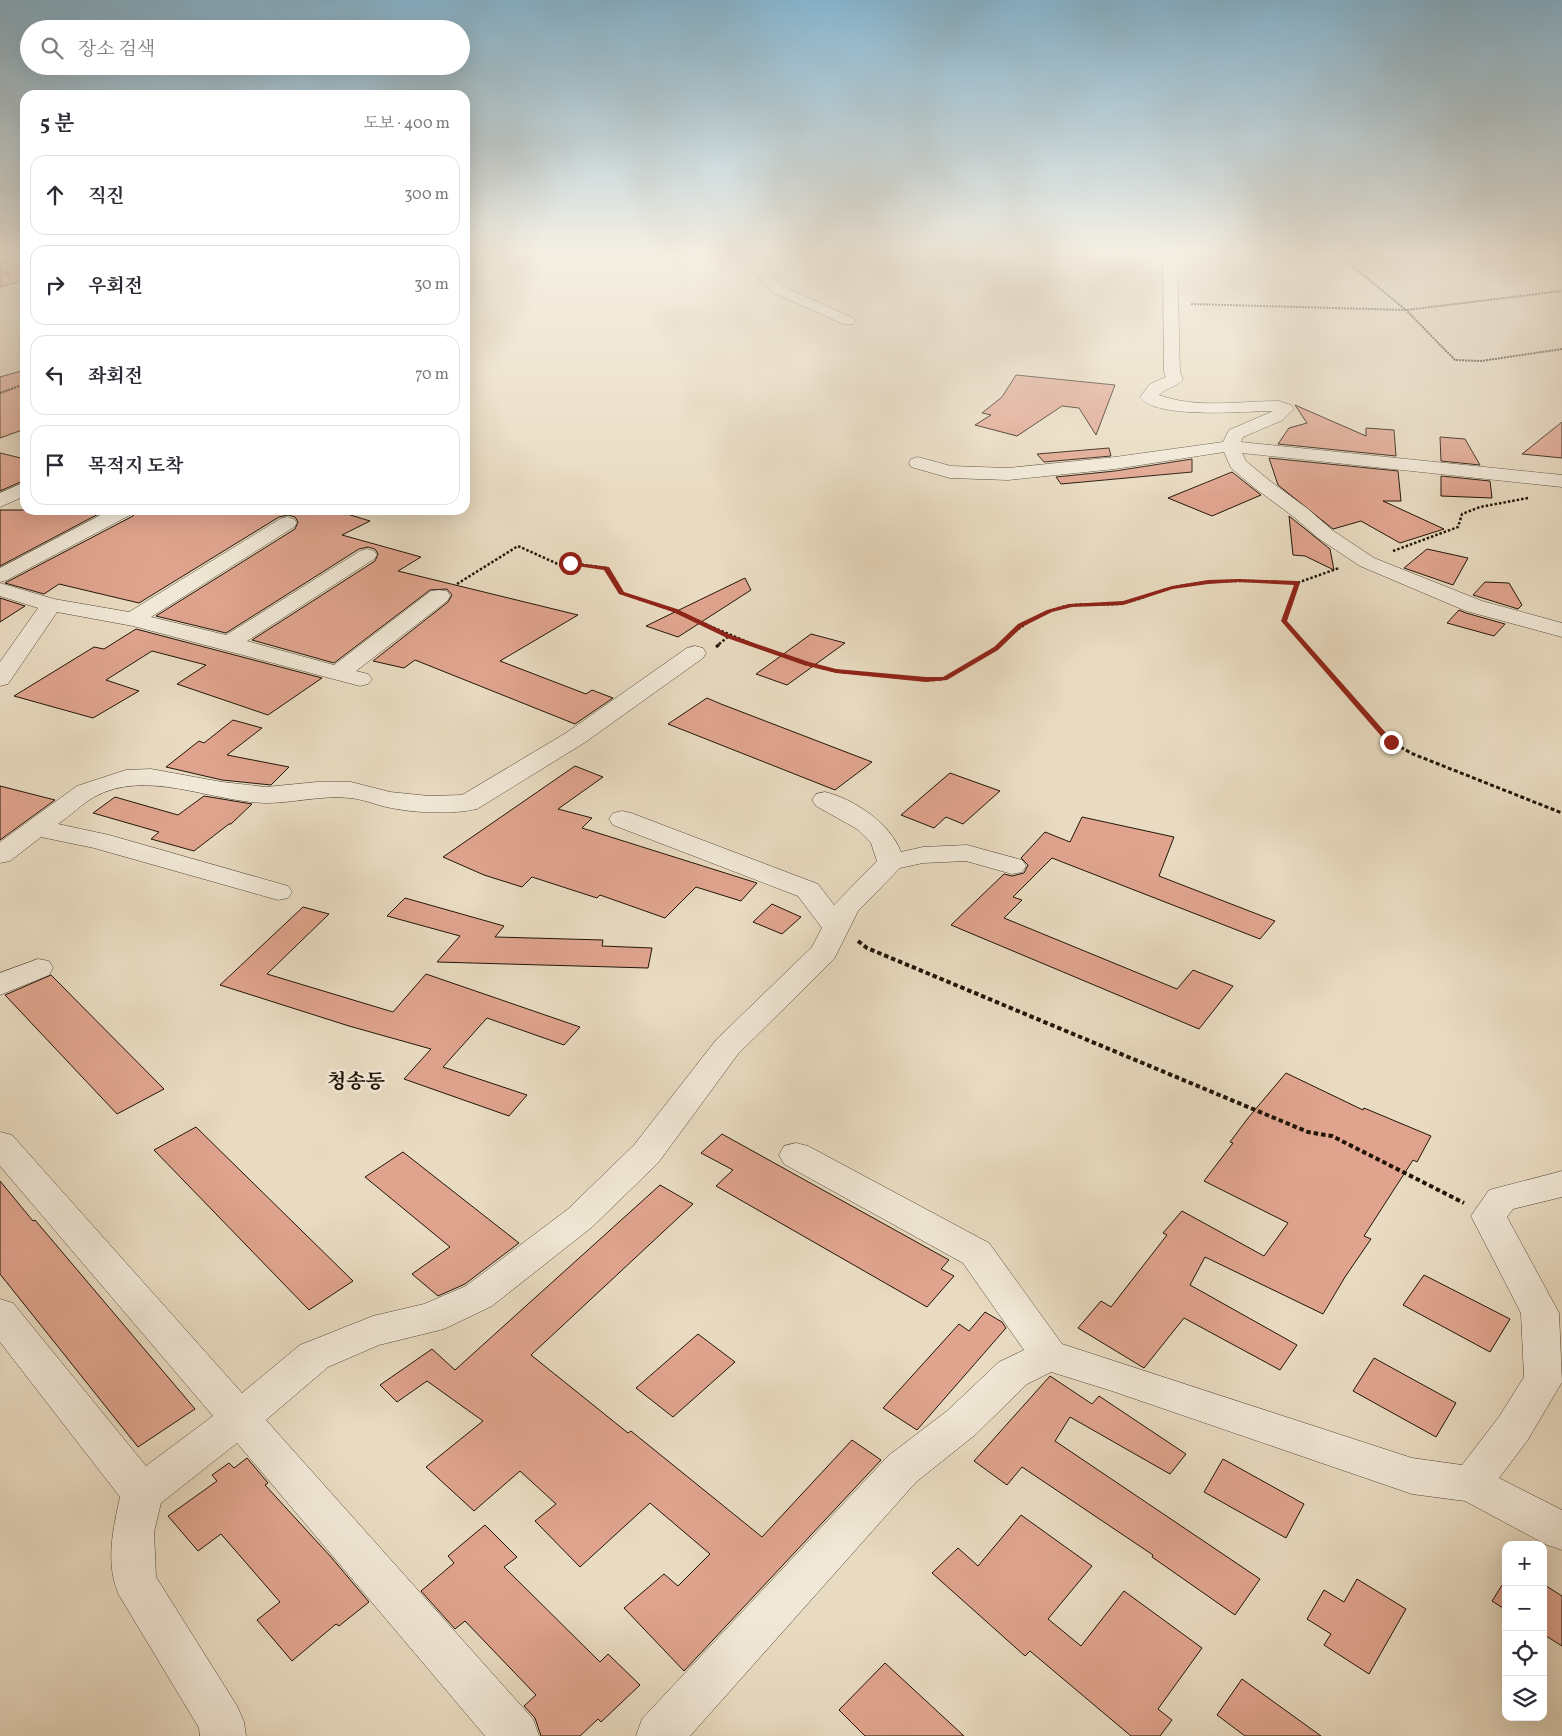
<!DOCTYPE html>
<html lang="ko">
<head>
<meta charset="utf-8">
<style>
  :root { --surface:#fff; --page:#f7f7f7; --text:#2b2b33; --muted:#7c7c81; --line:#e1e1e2 }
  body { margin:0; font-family:Vollkorn,"Noto Serif KR",serif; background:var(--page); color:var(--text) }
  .controls { position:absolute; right:15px; bottom:15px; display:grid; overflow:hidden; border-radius:10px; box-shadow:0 5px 20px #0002 }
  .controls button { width:45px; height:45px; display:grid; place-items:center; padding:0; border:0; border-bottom:1px solid var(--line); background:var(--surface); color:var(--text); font:25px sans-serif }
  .stop { position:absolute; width:15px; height:15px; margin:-11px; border:4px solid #8f2418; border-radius:50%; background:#fff }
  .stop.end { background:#8f2418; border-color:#fff; box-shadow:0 1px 5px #0008 }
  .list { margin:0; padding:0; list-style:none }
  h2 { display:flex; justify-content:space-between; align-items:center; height:65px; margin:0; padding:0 20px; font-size:21px }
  h2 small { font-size:16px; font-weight:400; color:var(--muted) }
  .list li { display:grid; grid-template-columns:32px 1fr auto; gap:15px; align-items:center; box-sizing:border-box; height:80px; margin:0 10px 10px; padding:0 10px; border:1px solid var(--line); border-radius:15px }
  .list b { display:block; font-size:19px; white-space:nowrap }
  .list em { font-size:16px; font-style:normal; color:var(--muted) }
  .icon { flex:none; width:28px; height:28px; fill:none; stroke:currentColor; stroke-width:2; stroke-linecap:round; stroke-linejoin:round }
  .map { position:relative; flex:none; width:1562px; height:1736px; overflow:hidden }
  .search { position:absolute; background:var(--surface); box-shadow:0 5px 20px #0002; left:20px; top:20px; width:450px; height:55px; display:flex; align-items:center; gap:12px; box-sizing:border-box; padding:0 18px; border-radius:28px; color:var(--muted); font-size:19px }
  .panel { position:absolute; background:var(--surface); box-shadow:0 5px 20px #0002; left:20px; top:90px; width:450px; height:425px; border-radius:15px }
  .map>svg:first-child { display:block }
  .building { fill:#e0a48e; stroke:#211508 }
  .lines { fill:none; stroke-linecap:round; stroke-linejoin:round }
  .minor-casing { stroke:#534636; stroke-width:1 }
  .path-far3 { stroke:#211508; stroke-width:2; stroke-dasharray:2 1; stroke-linecap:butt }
  .path-far2 { stroke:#211508; stroke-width:2.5; stroke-dasharray:2.5 2; stroke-linecap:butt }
  .path-far1 { stroke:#211508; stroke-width:3; stroke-dasharray:4 2.5; stroke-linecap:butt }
  .path { stroke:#211508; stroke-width:4; stroke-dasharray:4.5 3; stroke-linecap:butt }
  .minor { fill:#f1e8d7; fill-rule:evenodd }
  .route { fill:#8f2418 }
  .labels { text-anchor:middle; stroke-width:5; stroke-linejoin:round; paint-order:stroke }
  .quarter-label { font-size:20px; font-weight:bold; fill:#211508; stroke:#f1e8d7 }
</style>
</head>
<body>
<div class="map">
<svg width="1562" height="1736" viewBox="0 0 1562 1736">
  <rect width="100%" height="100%" fill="#e9dbc1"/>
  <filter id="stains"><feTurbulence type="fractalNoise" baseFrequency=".004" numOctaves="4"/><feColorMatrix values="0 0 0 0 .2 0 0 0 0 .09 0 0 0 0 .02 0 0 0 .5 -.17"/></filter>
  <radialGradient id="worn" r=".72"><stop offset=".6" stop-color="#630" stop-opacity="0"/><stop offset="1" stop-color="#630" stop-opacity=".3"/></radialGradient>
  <!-- building -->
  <g class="building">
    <polygon points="25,257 25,280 0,287 0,264"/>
    <polygon points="25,370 25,429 0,438 0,377"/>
    <polygon points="1016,375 1115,385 1096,435 1079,408 1062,406 1017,436 975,425 991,415 982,413 1002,397"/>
    <polygon points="1295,405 1366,436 1366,428 1394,430 1396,456 1278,444 1289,428 1307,423"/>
    <polygon points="1562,422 1562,458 1522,454"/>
    <polygon points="1440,437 1465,439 1480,465 1441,461"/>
    <polygon points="1109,448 1111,456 1044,462 1037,454"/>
    <polygon points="0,453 25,459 25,480 0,491"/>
    <polygon points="1269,458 1398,471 1401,501 1383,501 1444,529 1400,543 1361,521 1333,529 1278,485"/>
    <polygon points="1192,459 1192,472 1061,484 1056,477 1115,471"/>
    <polygon points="1232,472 1261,495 1212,516 1168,498"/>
    <polygon points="1441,476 1490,481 1492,498 1441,496"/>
    <polygon points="0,510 106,510 0,566"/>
    <polygon points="137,510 334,510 370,521 342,535 421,557 398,571 578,615 500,661 586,694 592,690 613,698 575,724 415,660 404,668 373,661 448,602 452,595 447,589 430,590 334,663 252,640 375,561 378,554 375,549 368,547 359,549 226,633 156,616 295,529 298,522 295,517 288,515 279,517 139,603 59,584 44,594 5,583 133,516"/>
    <polygon points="1289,516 1330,549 1334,570 1305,556 1293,555"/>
    <polygon points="1427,549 1468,558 1453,585 1404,568"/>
    <polygon points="745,578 751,590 678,637 646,626"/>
    <polygon points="1485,582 1509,583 1522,605 1518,609 1473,595"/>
    <polygon points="0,598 25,606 0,622"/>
    <polygon points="1459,610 1466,613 1505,624 1494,636 1447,623"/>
    <polygon points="136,629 322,678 268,715 177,684 206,665 152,651 106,680 139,691 93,718 14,696 94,647 104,649"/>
    <polygon points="811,634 845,643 787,685 756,674"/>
    <polygon points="707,698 721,704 872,762 835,790 668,724"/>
    <polygon points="233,720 262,728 227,755 289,767 271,785 222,780 166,767 199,741 204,743"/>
    <polygon points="575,766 603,777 558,809 592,818 582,828 757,883 741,901 696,887 665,918 600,895 597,898 532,877 522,887 484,875 443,857"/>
    <polygon points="950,773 1000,791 963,824 946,817 934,828 901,815"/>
    <polygon points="0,786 55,800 0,840"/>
    <polygon points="204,796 252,804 231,824 229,824 194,851 151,839 159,832 93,813 115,797 178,815"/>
    <polygon points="1082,817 1174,837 1159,876 1275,921 1260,939 1052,858 1013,897 1022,900 1004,918 1177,989 1193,970 1233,986 1199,1029 951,925 1004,874 1012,876 1024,873 1028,865 1021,858 1045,832 1070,842"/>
    <polygon points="405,898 504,926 495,937 603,940 602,946 652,948 648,968 437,962 460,936 387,916"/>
    <polygon points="772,904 801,917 782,934 753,922"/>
    <polygon points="303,907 329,914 267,974 393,1012 426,974 580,1027 564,1045 487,1018 443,1067 527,1095 509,1116 404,1079 431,1049 349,1026 220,985"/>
    <polygon points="51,975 164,1089 117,1114 5,995"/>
    <polygon points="1286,1073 1363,1110 1364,1108 1431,1136 1417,1162 1413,1160 1364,1236 1371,1239 1345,1277 1323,1314 1205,1257 1190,1285 1297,1345 1280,1370 1184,1318 1144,1368 1078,1328 1101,1301 1111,1307 1167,1235 1163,1233 1182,1211 1264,1256 1288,1223 1204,1181 1233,1143 1230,1142 1248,1118"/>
    <polygon points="196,1127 353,1281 309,1310 154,1150"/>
    <polygon points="722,1134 949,1260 941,1269 954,1276 927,1307 716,1186 733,1170 701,1153"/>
    <polygon points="403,1152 519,1243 465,1284 438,1296 412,1274 450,1247 365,1177"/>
    <polygon points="0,1181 33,1221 35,1220 195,1409 138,1447 0,1274"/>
    <polygon points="660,1185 693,1204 531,1355 628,1433 631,1431 762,1537 852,1440 881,1460 684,1671 624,1608 664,1574 678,1586 710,1554 650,1503 580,1567 535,1521 556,1504 520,1471 474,1511 426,1467 483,1421 427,1381 397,1402 380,1385 432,1349 455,1370"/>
    <polygon points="1424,1275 1510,1319 1490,1352 1403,1305"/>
    <polygon points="985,1312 1002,1322 1006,1328 917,1430 883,1408 959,1324 969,1331"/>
    <polygon points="698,1334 735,1362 673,1417 636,1388"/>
    <polygon points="1374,1358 1456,1403 1436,1437 1353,1391"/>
    <polygon points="1050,1376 1092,1404 1099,1396 1186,1454 1170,1474 1070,1417 1055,1441 1260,1579 1235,1615 1152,1557 1153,1555 1022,1467 1007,1485 974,1461"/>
    <polygon points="247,1458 268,1483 265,1485 331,1557 369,1602 339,1626 336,1624 292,1661 257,1620 280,1602 221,1534 198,1551 168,1516 217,1481 212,1475 229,1463 234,1468"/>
    <polygon points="1223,1459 1304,1504 1286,1538 1204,1492"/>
    <polygon points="1021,1515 1092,1566 1048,1619 1081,1646 1124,1591 1202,1648 1158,1709 1172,1720 1160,1736 1131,1736 1030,1651 1025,1656 932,1573 958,1548 978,1566"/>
    <polygon points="485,1525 517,1557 504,1567 600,1662 608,1654 640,1685 601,1722 598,1719 580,1736 541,1736 535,1718 524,1706 536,1695 465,1621 455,1629 421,1591 454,1563 448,1556"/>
    <polygon points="1357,1579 1406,1609 1369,1674 1324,1645 1331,1634 1307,1619 1324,1590 1344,1602"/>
    <polygon points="1506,1579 1506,1610 1492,1601"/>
    <polygon points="1543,1584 1562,1596 1562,1646 1543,1634"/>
    <polygon points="885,1663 964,1736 865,1736 839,1710"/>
    <polygon points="1242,1679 1321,1736 1245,1736 1217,1715"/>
  </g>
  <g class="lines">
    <defs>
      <g id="minor">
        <polygon points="757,253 778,253 764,260 763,266 782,286 853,318 856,321 853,324 843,324 772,292 749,267 750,258"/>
        <path d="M 1163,253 L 1177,253 L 1180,372 L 1183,379 C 1178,387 1165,388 1159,395 C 1197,409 1240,401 1279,401 L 1291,405 L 1294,409 L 1283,420 L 1243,437 L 1241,442 L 1562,475 L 1562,487 L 1242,453 L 1246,461 L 1270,481 L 1308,509 L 1332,530 L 1374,558 L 1482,601 L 1562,623 L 1562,637 L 1466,611 L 1360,566 L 1318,538 L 1294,517 L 1256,489 L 1231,468 L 1224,452 L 1115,469 L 1008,480 L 950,478 L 911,467 L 909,463 L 911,459 L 918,457 L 951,466 L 1008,468 L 1115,457 L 1223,442 L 1229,430 L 1273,411 C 1246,411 1156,420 1140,397 L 1150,384 L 1166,377 L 1164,372 Z"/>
        <polygon points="25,482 25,496 0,507 0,493"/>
        <polygon points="110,510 135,510 132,514 7,580 0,582 0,568"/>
        <polygon points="287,517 294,519 297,523 294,527 151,617 226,635 360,551 367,549 374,551 377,555 374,559 247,641 334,665 431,591 439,590 447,591 450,596 447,601 356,671 368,674 372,679 368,684 360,686 133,626 57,612 8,684 0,686 0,662 38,608 0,596 0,583 54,599 129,612 280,519"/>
        <path d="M 695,646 L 703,648 L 706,653 L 703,658 L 584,743 L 477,809 C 450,815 414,813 386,807 C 374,804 362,799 350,798 C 321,795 294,803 266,803 C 211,802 146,768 94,797 C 82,804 70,816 58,824 L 109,835 L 288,886 L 292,892 L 288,898 L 278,900 L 94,848 L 41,837 L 10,861 L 0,863 L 0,842 L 77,786 L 126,770 L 151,769 L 222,782 L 266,787 L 317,782 L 351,782 L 390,792 L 429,796 L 462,795 L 566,733 L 687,648 Z"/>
        <path d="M 825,792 C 854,799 890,823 901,852 L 923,847 L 967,845 L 1022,860 L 1026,866 L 1022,872 L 1012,874 L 966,861 L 923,863 L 900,868 L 858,911 L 834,959 L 738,1054 L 658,1163 L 592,1227 L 492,1306 L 444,1329 L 379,1345 L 328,1367 L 266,1420 L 533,1719 L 539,1736 L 485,1736 L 237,1443 L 161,1503 L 154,1532 L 156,1577 L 237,1706 L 244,1722 L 246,1736 L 200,1736 L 199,1728 L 119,1595 C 105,1564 113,1529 120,1497 L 0,1342 L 0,1299 L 13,1303 L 146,1466 L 213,1416 L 0,1166 L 0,1132 L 12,1135 L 242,1393 L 300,1345 L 373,1316 L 424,1304 L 466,1286 L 568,1209 L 634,1145 L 716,1040 L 812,947 L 822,928 L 798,896 L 613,825 L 609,819 L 613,813 L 622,811 L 631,813 L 818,884 L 834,905 L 877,861 L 871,843 L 857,829 L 816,806 L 812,800 L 816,794 Z"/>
        <polygon points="38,959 49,961 53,968 49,975 0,995 0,973"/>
        <polygon points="796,1143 808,1146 989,1243 1062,1344 1412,1458 1462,1465 1499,1417 1524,1377 1521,1313 1471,1216 1489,1190 1562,1171 1562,1197 1513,1209 1507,1217 1559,1313 1562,1382 1527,1441 1499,1478 1562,1510 1562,1550 1547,1545 1465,1501 1412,1494 1109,1390 1051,1372 1027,1384 975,1435 916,1482 690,1736 636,1736 642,1719 888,1456 947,1411 999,1362 1024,1350 963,1263 784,1164 779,1155 784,1146"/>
      </g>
    </defs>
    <!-- minor casing -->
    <use href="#minor" class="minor-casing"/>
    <!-- path-far3 -->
    <g class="path-far3">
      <polyline points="1345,260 1406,310 1455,360 1481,361 1562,349"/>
      <polyline points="0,271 10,275"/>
      <polyline points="1191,304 1406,310 1562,291"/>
      <polyline points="0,393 25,384"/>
    </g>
    <!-- path-far2 -->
    <g class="path-far2">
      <polyline points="1393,551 1458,527 1462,514 1480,507 1528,498"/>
      <polyline points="457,584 518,546 560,565 570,563 607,568 621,593 675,611 752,644"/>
      <polyline points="719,644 729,636"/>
      <path d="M 1001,644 C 1021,625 1045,608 1074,605 C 1090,603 1107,606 1123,603 C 1140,600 1155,592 1171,588 C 1213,578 1255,581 1297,583"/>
      <polyline points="1305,644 1284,621 1297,583 1339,568"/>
    </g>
    <!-- path-far1 -->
    <g class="path-far1">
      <polyline points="748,643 806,664 836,671 926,680 944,679 996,649 1002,643"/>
      <polyline points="1303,643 1391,742 1413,754 1562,813"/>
      <polyline points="716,647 721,643"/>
    </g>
    <!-- path -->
    <polyline class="path" points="858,941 867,948 1308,1132 1332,1136 1464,1203"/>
    <!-- minor -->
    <use href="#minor" class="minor"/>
  </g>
  <!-- sky -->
  <linearGradient id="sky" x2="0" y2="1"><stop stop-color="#87b7d3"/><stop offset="0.51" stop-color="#f5efe3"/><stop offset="1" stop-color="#f5efe3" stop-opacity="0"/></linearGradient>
  <rect width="1562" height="496" fill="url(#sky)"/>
  <!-- route -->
  <polygon class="route" points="568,562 609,567 624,592 677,609 731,635 809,662 836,669 926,677 943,677 994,647 1018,624 1047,610 1069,604 1123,601 1172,586 1208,580 1239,579 1297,581 1300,583 1287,621 1394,742 1388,744 1281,621 1294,585 1239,582 1208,584 1173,589 1123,605 1072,607 1052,612 1022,627 998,650 947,680 926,682 836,673 804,665 727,638 673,612 619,594 604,570 570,565"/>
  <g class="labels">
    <!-- quarter labels -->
    <g class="quarter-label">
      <text x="356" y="1088">청송동</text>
    </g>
  </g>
  <rect width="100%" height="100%" filter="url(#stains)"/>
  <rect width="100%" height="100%" fill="url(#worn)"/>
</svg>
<div class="controls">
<button>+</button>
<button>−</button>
<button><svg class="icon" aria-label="locate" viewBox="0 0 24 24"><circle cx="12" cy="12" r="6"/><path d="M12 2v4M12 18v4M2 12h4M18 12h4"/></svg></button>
<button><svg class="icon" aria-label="layers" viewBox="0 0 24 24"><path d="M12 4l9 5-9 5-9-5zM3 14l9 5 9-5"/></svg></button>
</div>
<div class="stop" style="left:570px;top:563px"></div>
<div class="stop end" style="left:1391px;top:742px"></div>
<div class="search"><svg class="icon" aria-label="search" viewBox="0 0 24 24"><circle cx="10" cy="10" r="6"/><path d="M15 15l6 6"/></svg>장소 검색</div>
<section class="panel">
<h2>5 분<small>도보 · 400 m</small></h2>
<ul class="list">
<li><svg class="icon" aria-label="ahead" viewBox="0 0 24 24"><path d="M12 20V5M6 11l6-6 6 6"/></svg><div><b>직진</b></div><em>300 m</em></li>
<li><svg class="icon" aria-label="right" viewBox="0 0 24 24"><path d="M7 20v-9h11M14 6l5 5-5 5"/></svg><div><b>우회전</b></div><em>30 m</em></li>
<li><svg class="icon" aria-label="left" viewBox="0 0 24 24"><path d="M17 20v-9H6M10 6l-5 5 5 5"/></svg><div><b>좌회전</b></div><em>70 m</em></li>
<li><svg class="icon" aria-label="arrive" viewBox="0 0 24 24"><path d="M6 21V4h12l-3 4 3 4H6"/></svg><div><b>목적지 도착</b></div></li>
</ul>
</section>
</div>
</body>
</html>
